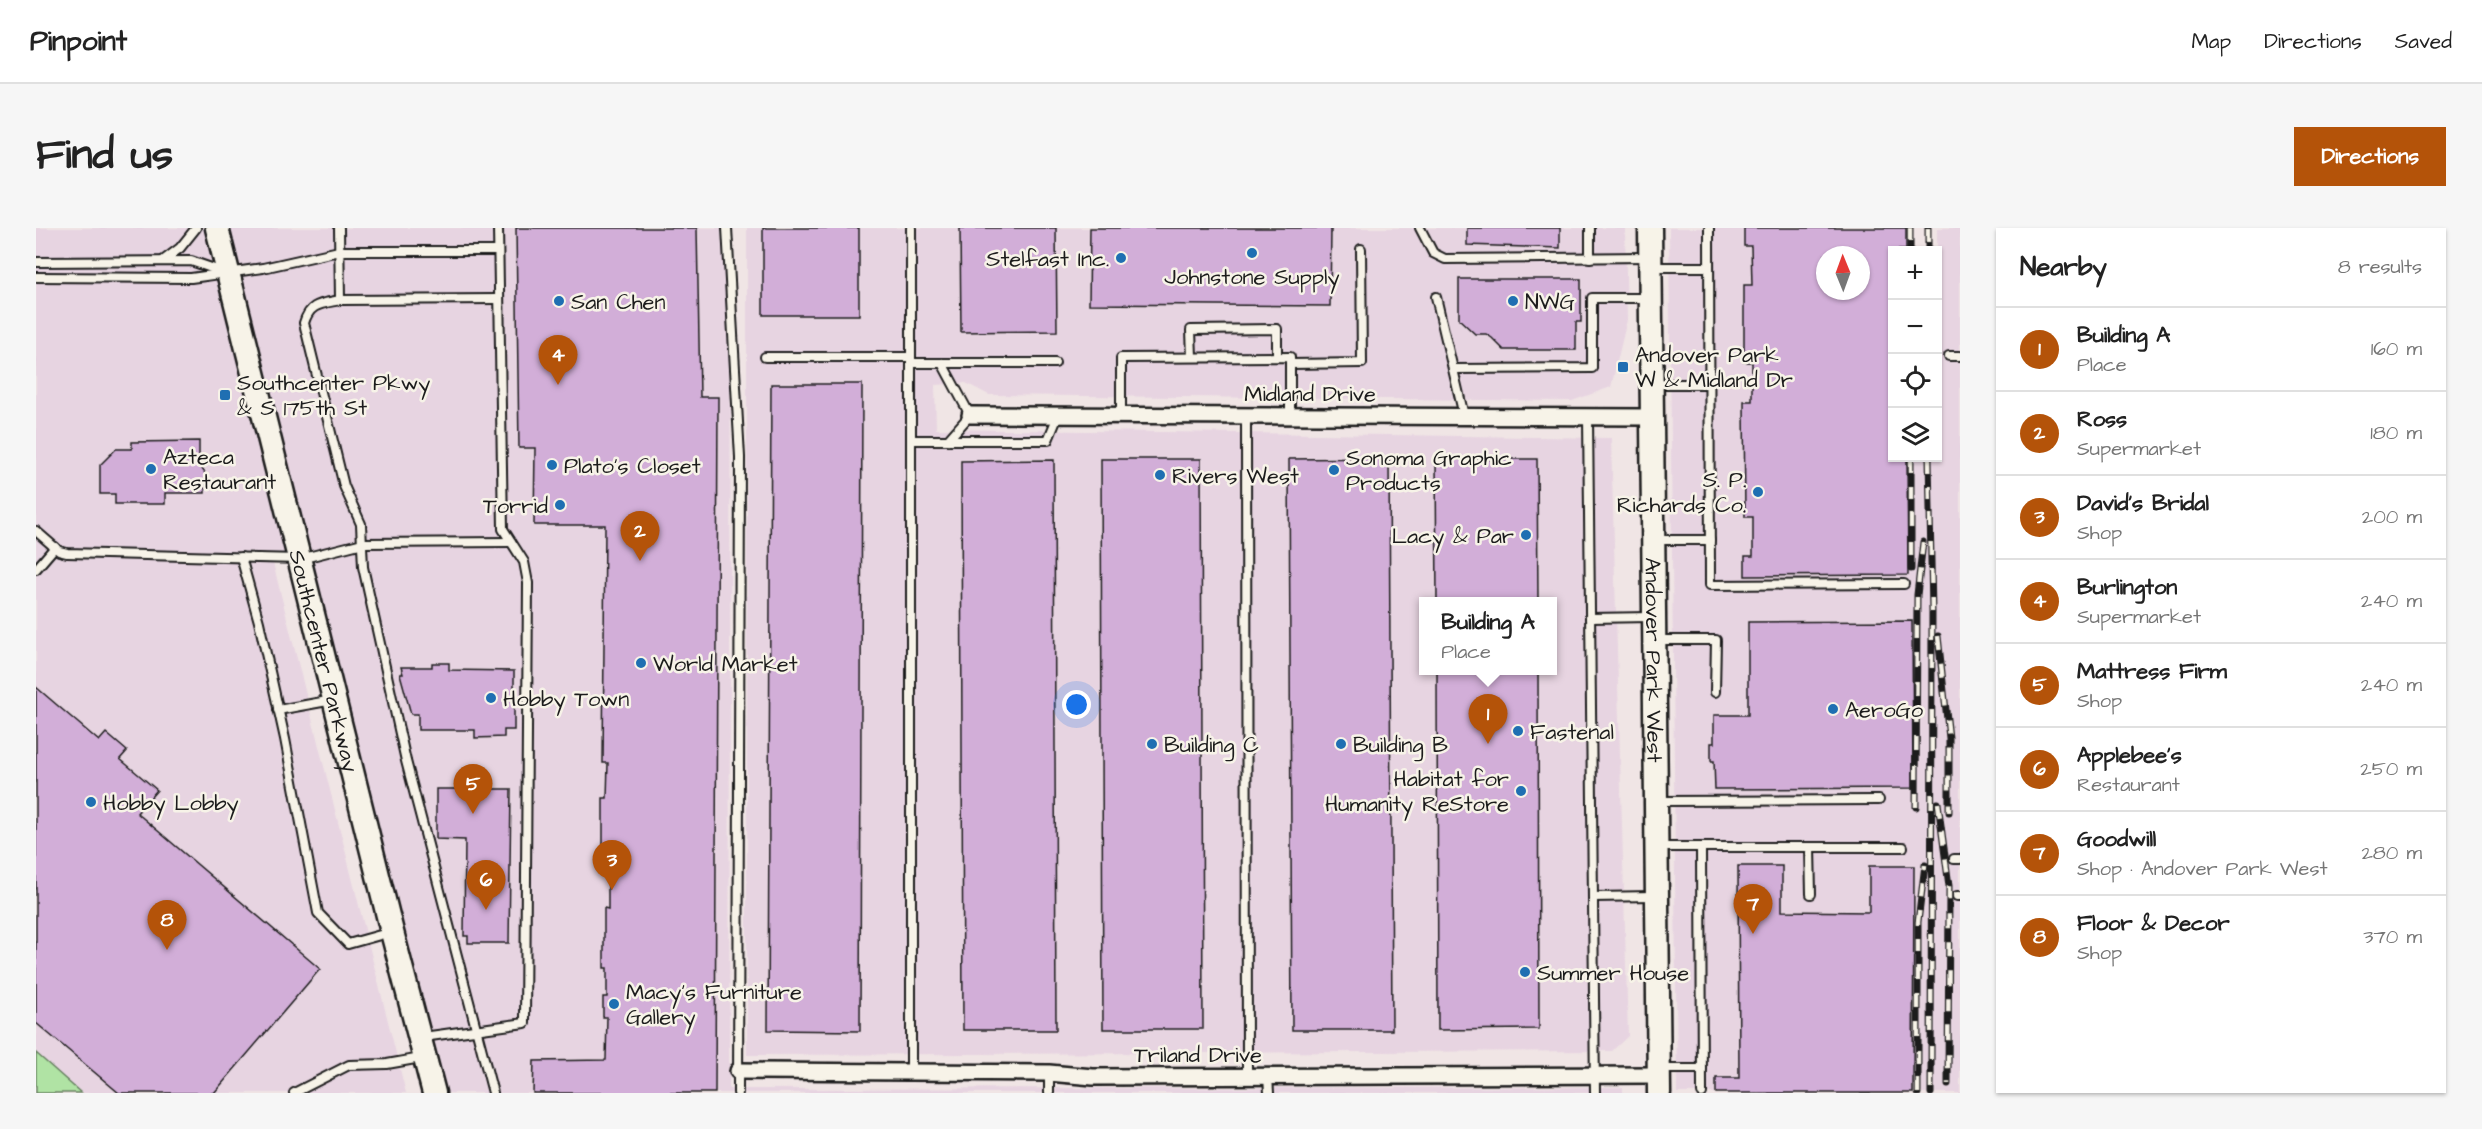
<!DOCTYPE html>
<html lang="en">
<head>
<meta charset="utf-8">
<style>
  :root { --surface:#fff; --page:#f6f6f6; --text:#222; --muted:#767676; --line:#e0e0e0; --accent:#b45309 }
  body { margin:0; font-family:"Architects Daughter",sans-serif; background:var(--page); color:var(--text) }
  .controls { position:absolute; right:18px; top:18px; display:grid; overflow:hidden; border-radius:0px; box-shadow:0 2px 4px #0004 }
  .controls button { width:54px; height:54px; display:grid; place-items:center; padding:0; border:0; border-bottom:2px solid var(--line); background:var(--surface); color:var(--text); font:30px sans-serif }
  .compass { position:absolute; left:1780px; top:18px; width:54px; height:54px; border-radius:50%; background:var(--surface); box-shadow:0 2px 4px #0004; rotate:359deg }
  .you { position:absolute; left:1041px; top:477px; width:21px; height:21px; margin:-15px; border:4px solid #fff; border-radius:50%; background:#1a73e8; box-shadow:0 0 0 9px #1a73e833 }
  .badge { display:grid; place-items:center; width:39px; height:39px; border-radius:50%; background:var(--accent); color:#fff; font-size:20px; font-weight:700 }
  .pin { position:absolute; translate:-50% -50px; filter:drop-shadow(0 2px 3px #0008) }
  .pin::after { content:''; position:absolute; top:32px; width:21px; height:18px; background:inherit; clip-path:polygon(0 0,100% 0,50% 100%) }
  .popup { position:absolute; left:1383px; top:369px; width:138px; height:78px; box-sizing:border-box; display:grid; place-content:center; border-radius:0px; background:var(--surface); filter:drop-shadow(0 2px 4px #0005); font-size:20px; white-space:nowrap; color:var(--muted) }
  .popup b { font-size:22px; color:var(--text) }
  .popup::after { content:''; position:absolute; left:50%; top:100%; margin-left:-12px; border:12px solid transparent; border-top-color:var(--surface) }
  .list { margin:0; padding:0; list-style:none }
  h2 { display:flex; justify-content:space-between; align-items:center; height:78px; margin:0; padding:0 24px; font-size:26px }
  h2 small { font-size:20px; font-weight:400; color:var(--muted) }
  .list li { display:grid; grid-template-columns:39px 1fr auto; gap:18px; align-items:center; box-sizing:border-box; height:84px; padding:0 24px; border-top:2px solid var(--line) }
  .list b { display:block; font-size:22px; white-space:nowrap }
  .list p { margin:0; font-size:20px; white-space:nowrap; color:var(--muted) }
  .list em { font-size:20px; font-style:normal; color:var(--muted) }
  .icon { flex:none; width:33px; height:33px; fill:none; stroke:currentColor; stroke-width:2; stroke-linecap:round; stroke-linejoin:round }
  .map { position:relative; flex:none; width:1924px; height:865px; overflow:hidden; border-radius:0px }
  header { display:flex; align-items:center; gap:36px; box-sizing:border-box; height:84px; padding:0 30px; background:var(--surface); border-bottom:2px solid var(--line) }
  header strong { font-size:28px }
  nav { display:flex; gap:33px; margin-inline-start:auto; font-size:21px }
  .intro { display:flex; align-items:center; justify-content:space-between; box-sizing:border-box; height:144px; padding:0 36px }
  h1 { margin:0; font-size:42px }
  .button { padding:15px 27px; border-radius:0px; background:var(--accent); color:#fff; font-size:21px; font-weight:700 }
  main { display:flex; gap:36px; padding:0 36px }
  aside { flex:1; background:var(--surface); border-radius:0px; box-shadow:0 2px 4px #0004 }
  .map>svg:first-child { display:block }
  .built { fill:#e7d4e1; fill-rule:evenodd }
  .green { fill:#b0e3a4; stroke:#668060; stroke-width:1.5 }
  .building { fill:#d2aed8; stroke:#1c1c1c; stroke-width:1.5; fill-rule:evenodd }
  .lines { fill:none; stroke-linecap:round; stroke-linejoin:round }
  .lane-casing { stroke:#1c1c1c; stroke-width:12 }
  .street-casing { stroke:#1c1c1c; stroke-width:20 }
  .secondary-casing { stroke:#1c1c1c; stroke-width:27 }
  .lane { stroke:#f7f3e8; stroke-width:8 }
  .street { stroke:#f7f3e8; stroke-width:15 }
  .secondary { stroke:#f7f3e8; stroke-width:22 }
  .rail-casing { stroke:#1c1c1c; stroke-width:7 }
  .rail { stroke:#f7f3e8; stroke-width:4.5; stroke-dasharray:14; stroke-linecap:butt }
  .poi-dot { fill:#1f6fb2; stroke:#f7f3e8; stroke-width:2 }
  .labels { text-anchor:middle; stroke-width:5; stroke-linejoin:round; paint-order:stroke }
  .poi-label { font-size:22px; fill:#1c1c1c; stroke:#f7f3e8; text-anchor:start }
  .street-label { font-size:22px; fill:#1c1c1c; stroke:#f7f3e8 }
</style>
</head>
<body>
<header>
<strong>Pinpoint</strong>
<nav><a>Map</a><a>Directions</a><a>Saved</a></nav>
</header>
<div class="intro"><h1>Find us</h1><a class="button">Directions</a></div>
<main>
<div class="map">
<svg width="1924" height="865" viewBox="0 0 1924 865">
  <rect width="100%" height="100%" fill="#f0e5e5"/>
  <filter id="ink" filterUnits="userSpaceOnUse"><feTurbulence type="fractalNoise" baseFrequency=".0167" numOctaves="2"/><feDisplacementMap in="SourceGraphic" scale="12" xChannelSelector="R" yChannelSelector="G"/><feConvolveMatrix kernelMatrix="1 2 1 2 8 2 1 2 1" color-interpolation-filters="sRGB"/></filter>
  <g filter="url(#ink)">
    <!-- built -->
    <g class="built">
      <polygon points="0,0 695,0 693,861 1587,859 1587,865 397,865 263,331 236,331 370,865 45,865 0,825"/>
      <path d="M 711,0 L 1589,0 L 1591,92 L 1575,159 L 1536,173 L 953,167 L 930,155 L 899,157 L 900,201 L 1575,210 L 1592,808 L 1576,823 L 711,827 ZM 1388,374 L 1516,374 L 1516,442 L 1388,442 Z"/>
      <path d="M 1633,0 L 1868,0 L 1868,22 L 1856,22 L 1856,230 L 1902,230 L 1901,0 L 1924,0 L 1924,865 L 1641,865 ZM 1789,27 L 1825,27 L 1825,63 L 1789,63 Z"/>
    </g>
    <!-- green -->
    <polygon class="green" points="0,825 45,865 0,865"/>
    <!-- building -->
    <g class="building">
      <polygon points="480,0 661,0 664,169 682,169 679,865 497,865 498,833 570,832 571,789 567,789 567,769 571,769 571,740 568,740 568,680 572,681 572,644 567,643 567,570 571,570 572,535 567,535 569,297 498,297 499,220 483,220"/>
      <rect x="727" y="0" width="96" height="87"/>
      <polygon points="924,0 1020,0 1021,103 925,104"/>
      <polygon points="1054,0 1295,0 1294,78 1053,76"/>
      <polygon points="1431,0 1524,0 1524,20 1431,17"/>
      <path d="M 1708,0 L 1870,0 L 1870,22 L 1857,22 L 1857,230 L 1871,230 L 1872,347 L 1709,348 L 1709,328 L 1717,328 L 1717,289 L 1709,289 L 1708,173 L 1716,173 L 1716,134 L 1708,134 L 1708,57 L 1716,57 L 1715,18 L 1708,18 ZM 1789,27 L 1825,27 L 1825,63 L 1789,63 Z"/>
      <polygon points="1423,51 1545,51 1545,94 1540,94 1540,122 1468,122 1456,110 1450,106 1439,106 1423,91"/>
      <polygon points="735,156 826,156 824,803 732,802"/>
      <polygon points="163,213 163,237 169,245 169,265 129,265 129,276 79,276 79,266 64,266 64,237 80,221 96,221 96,214"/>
      <polygon points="1353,230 1356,802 1256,802 1253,231"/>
      <polygon points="1065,231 1165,231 1167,801 1067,801"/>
      <polygon points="1400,231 1501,231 1502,374 1401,374"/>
      <polygon points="1018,232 1020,802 927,802 925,233"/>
      <polygon points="1876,393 1877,560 1679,561 1678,533 1675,533 1675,515 1678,515 1678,487 1712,487 1712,394"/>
      <polygon points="396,435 413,435 413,442 478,443 478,502 468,502 468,509 439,510 439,502 382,502 382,486 375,486 364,446 367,446 365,439 396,439"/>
      <polygon points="1401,442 1502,442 1503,801 1402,802"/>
      <polygon points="0,459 63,513 70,505 91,523 84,531 121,562 101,585 284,741 178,865 83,865 0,795"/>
      <polygon points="400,561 475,561 473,715 432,715 432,708 428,708 429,612 400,611"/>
      <polygon points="1702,638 1746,638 1746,683 1833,684 1833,638 1878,638 1877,865 1680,865 1680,850 1703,850"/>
    </g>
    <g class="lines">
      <defs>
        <g id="lane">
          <polyline points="303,0 304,72"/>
          <polyline points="691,0 704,229 702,865"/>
          <polyline points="875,0 875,844"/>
          <polyline points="1384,0 1397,25 1409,31 1612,29"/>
          <polyline points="1554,0 1554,30"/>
          <polyline points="1673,0 1674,357 1868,356"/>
          <polyline points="128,32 144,20 160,0"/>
          <polyline points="0,34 155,33 187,44"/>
          <polyline points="1615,39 1673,39"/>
          <polyline points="0,49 155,50 227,40 303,23 462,23"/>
          <polyline points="1400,69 1428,188"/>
          <polyline points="1913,128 1924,128"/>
          <polyline points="729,129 875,129"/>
          <polyline points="1156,129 1155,102 1241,101 1241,129"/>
          <polyline points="875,135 1019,135"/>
          <polyline points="906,135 934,187 912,212"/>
          <polyline points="1254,136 1326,135 1325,21"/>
          <polyline points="1417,141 1556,140 1556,70 1611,70"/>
          <polyline points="1619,156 1673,156"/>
          <polyline points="1085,188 1085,130 1254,129 1254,188"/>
          <polyline points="1210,188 1211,848"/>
          <polyline points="1552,189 1559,865"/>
          <polyline points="875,212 1012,212 1022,188"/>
          <polyline points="0,303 23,323 31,325 264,331 327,315 475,314"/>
          <polyline points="1620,312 1674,312"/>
          <polyline points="205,329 223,394 249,511 282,685 312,716 355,704"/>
          <polyline points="0,341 19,319"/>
          <polyline points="1554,390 1615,389"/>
          <polyline points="1622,412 1680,412 1679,464"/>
          <polyline points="242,482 297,472"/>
          <polyline points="1624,573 1843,572"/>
          <polyline points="1621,619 1867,619"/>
          <polyline points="1665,619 1666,865"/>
          <polyline points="1774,619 1775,666"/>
          <polyline points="1918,631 1924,631"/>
          <polyline points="1921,668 1924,668"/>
          <polyline points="1557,669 1618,668"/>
          <polyline points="387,809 489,795 492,355 488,334 467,301 462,0"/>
          <polyline points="1624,841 1666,841"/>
          <polyline points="1013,845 1013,865"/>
          <polyline points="1232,848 1233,865"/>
          <polyline points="258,865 313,837 351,836 385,830"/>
          <path d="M 457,865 L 370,533 L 327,339 L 325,296 L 308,258 L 268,95 C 274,75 285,76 304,72 L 462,71"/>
        </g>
        <g id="street">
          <polyline points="934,187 1614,189"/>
          <polyline points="702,843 1013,845 1057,849 1623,847"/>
        </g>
        <g id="secondary">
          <path id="s1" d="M 181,0 L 356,704 L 398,865"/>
          <path id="s2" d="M 1614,0 L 1623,865"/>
        </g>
      </defs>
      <!-- lane casing -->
      <use href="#lane" class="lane-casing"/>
      <!-- street casing -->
      <use href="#street" class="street-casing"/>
      <!-- secondary casing -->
      <use href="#secondary" class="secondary-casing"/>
      <!-- lane -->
      <use href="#lane" class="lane"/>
      <!-- street -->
      <use href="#street" class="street"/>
      <!-- secondary -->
      <use href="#secondary" class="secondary"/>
      <defs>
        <g id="rail">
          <polyline points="1874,0 1874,22"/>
          <polyline points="1892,0 1892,22"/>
          <polyline points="1875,230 1875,341"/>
          <polyline points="1893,230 1896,384 1895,865"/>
          <polyline points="1902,408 1913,510 1913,584"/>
          <polyline points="1902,575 1913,658 1912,856"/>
          <polyline points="1880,579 1881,367 1887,314"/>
          <polyline points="1882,865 1882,694 1889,637"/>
        </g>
      </defs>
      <!-- rail casing -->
      <use href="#rail" class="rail-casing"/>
      <!-- rail -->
      <use href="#rail" class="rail"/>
    </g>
  </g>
  <!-- markers -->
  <g class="poi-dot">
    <circle cx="1216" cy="25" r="6"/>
    <circle cx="1085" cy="30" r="6"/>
    <circle cx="523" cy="73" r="6"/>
    <circle cx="1477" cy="73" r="6"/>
    <rect x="1581" y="133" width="12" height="12" rx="3"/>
    <rect x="183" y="161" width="12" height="12" rx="3"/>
    <circle cx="516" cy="237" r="6"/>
    <circle cx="115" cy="241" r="6"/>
    <circle cx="1298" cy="242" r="6"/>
    <circle cx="1124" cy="247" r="6"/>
    <circle cx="1722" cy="264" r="6"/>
    <circle cx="524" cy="277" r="6"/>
    <circle cx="1490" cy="307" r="6"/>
    <circle cx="605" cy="435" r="6"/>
    <circle cx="455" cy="470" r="6"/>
    <circle cx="1797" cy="481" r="6"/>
    <circle cx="1482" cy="503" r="6"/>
    <circle cx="1116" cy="516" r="6"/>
    <circle cx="1305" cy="516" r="6"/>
    <circle cx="1485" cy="563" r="6"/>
    <circle cx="55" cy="574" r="6"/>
    <circle cx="1489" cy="744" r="6"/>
    <circle cx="578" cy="776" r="6"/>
  </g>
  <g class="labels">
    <!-- poi labels -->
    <g class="poi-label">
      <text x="1073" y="38" text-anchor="end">Stelfast Inc.</text>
      <text x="1216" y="56" text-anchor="middle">Johnstone Supply</text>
      <text x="535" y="81">San Chen</text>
      <text x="1489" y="81">NWG</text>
      <text x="1599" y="134">Andover Park<tspan x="1599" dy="25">W &amp; Midland Dr</tspan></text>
      <text x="201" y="162">Southcenter Pkwy<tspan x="201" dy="25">&amp; S 175th St</tspan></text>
      <text x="127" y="236">Azteca<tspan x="127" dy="25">Restaurant</tspan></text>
      <text x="1310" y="237">Sonoma Graphic<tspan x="1310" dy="25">Products</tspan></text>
      <text x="528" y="245">Plato's Closet</text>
      <text x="1136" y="255">Rivers West</text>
      <text x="1710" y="259" text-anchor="end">S. P.<tspan x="1710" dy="25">Richards Co.</tspan></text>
      <text x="512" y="285" text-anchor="end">Torrid</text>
      <text x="1478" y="315" text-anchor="end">Lacy &amp; Par</text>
      <text x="617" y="443">World Market</text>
      <text x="467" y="478">Hobby Town</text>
      <text x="1809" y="489">AeroGo</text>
      <text x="1494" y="511">Fastenal</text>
      <text x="1128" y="524">Building C</text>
      <text x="1317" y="524">Building B</text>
      <text x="1473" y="558" text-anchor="end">Habitat for<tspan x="1473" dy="25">Humanity ReStore</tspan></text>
      <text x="67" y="582">Hobby Lobby</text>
      <text x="1501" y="752">Summer House</text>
      <text x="590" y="771">Macy's Furniture<tspan x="590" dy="25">Gallery</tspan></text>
    </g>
    <!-- street labels -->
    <g class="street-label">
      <text x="1274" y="173">Midland Drive</text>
      <text dy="8" stroke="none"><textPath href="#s1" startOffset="446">Southcenter Parkway</textPath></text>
      <text dy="8" stroke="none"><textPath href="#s2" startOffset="432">Andover Park West</textPath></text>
      <text x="1162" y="834">Triland Drive</text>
    </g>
  </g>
</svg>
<div class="controls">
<button>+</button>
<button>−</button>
<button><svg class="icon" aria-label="locate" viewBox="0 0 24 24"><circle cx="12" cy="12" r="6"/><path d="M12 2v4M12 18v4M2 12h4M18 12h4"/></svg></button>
<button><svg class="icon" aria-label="layers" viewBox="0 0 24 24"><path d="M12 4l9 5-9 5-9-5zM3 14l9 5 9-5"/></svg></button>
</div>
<svg class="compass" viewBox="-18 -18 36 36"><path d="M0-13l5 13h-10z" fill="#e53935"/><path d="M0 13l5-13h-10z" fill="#767676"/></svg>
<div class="you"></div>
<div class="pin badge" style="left:1452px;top:516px">1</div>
<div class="popup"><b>Building A</b>Place</div>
<div class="pin badge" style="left:604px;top:333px">2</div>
<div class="pin badge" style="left:576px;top:662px">3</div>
<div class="pin badge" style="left:522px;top:157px">4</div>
<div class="pin badge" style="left:437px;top:586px">5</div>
<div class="pin badge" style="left:450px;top:682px">6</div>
<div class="pin badge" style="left:1717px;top:706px">7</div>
<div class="pin badge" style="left:131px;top:722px">8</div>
</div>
<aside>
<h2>Nearby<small>8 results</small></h2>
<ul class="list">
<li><span class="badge">1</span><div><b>Building A</b><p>Place</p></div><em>160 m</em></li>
<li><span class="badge">2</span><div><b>Ross</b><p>Supermarket</p></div><em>180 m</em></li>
<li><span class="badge">3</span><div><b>David's Bridal</b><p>Shop</p></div><em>200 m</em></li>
<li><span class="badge">4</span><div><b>Burlington</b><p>Supermarket</p></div><em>240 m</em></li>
<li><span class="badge">5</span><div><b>Mattress Firm</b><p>Shop</p></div><em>240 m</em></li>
<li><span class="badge">6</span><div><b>Applebee's</b><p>Restaurant</p></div><em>250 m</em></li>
<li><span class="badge">7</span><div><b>Goodwill</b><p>Shop · Andover Park West</p></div><em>280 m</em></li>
<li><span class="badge">8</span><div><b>Floor &amp; Decor</b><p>Shop</p></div><em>370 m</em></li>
</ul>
</aside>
</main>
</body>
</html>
